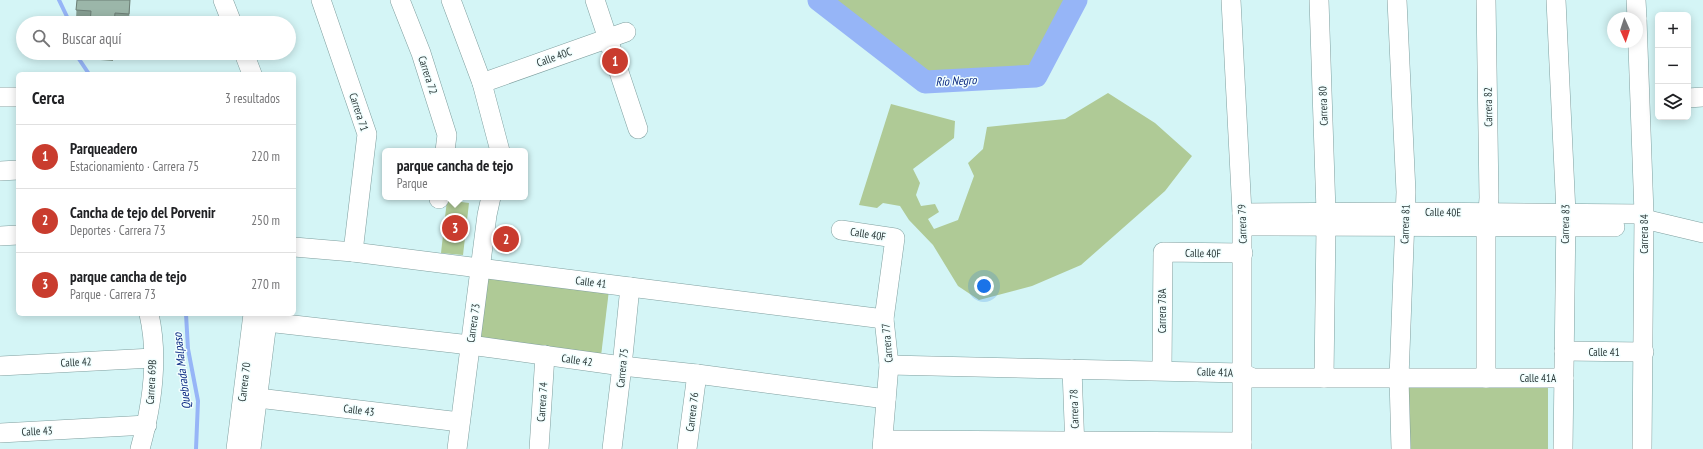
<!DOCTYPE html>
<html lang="es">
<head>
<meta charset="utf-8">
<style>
  :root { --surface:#fff; --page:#f2f2f2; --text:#202124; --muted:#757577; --line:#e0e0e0; --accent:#c93c2e }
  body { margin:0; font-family:"PT Sans Narrow",sans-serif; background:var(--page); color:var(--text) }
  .controls { position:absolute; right:12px; top:12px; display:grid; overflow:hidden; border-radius:6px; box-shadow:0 2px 10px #0003 }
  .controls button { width:36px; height:36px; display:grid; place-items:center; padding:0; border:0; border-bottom:1px solid var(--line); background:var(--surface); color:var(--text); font:20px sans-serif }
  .compass { position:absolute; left:1607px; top:12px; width:36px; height:36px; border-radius:50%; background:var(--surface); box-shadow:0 2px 10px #0003; rotate:177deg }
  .you { position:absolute; left:984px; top:286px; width:14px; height:14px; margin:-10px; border:3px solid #fff; border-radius:50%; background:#1a73e8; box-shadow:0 0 0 6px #1a73e833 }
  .badge { display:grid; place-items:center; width:26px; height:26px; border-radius:50%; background:var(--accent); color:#fff; font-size:13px; font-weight:700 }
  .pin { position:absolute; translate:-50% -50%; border:2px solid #fff; box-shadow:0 1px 4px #0006 }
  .popup { position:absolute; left:382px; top:148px; width:146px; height:52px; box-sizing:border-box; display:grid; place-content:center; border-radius:6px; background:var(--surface); filter:drop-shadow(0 1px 3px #0005); font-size:13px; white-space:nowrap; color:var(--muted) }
  .popup b { font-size:15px; color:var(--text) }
  .popup::after { content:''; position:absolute; left:50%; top:100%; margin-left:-8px; border:8px solid transparent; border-top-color:var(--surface) }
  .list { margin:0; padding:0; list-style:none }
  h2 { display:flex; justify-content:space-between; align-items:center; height:52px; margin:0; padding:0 16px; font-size:17px }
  h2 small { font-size:13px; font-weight:400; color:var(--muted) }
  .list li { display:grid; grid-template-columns:26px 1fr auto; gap:12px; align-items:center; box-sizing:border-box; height:64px; padding:0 16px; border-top:1px solid var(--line) }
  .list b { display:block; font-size:15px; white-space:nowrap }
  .list p { margin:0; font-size:13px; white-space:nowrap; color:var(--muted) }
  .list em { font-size:13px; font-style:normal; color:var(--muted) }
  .icon { flex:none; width:22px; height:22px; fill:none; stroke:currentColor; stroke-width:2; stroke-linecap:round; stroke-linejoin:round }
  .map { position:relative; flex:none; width:1703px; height:449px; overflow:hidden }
  .search { position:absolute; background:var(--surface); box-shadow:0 2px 10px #0003; left:16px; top:16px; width:280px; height:44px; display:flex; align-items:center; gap:10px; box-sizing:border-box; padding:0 14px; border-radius:22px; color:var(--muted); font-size:15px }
  .panel { position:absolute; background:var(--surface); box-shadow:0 2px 10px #0003; left:16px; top:72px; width:280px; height:244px; border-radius:6px }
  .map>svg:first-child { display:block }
  .green { fill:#afca96 }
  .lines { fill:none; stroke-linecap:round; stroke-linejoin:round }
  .stream { stroke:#96b5f7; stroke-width:4 }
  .river { stroke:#96b5f7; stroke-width:23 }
  .minor-casing { stroke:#7f9f9f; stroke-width:20 }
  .minor { stroke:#fff; stroke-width:19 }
  .wall { fill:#859d91 }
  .building { fill:#9bb6a9; stroke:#6c7f76 }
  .labels { text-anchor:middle; stroke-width:3; stroke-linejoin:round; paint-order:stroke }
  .street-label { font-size:11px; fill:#2a3838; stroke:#f1fefe }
  .water-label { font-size:12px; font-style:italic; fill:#092782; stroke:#f1fefe }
</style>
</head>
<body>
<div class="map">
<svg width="1703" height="449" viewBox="0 0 1703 449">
  <rect width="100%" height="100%" fill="#d4f5f6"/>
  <!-- green -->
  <g class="green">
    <polygon points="819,0 1076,0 1036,76 925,82"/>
    <polygon points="1108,93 1155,123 1192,156 1165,191 1081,265 1032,286 979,300 958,286 933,245 909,220 900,206 883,203 877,208 859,205 891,104 955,121 954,138 913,169 920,183 916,195 921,206 935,204 939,212 928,219 934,229 958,220 974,176 968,163 983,149 987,127 1065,119"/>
    <polygon points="447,200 469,203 463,255 441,253"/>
    <polygon points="488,275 609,290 601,356 480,341"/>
    <polygon points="1548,383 1548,449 1407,449 1407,384"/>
  </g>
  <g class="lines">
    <!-- stream -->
    <g class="stream">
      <polyline points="59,0 70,23"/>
      <polyline points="75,53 89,74"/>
      <polyline points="186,314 188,349 198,401 196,449"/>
    </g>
    <!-- river -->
    <polyline class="river" points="819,0 925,82 1036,76 1076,0"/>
    <defs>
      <g id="minor">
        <polyline points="223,0 232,23"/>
        <polyline points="321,0 367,134 353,252"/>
        <polyline points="400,0 421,53 447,135 445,151"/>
        <polyline points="451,0 482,83 500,151"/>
        <polyline points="595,0 638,129"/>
        <polyline points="1231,0 1242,213 1242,449"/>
        <polyline points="1319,0 1326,212"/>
        <polyline points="1397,0 1406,192 1399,378 1401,449"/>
        <polyline points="1486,0 1489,198 1488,213"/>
        <polyline points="1556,0 1566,213 1563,449"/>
        <polyline points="1636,0 1637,18"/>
        <polyline points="1637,19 1644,214 1642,449"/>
        <polyline points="244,53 252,74"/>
        <polyline points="482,83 626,32"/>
        <polyline points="0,97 18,97"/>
        <polyline points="1688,98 1703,97"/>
        <polyline points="0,171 18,170"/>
        <polyline points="439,199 439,197"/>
        <polyline points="1242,213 1405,212 1644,214"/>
        <polyline points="1644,219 1703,233"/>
        <polyline points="1243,226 1615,227"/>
        <polyline points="1486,227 1486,378"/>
        <polyline points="841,230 895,238 884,319 889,365 882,449"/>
        <polyline points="0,236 18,235"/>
        <polyline points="294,247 353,252 884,319"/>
        <polyline points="267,322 470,345 622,366 697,374 886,399"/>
        <polyline points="1564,351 1644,352"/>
        <polyline points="889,365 1242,373 1253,378 1564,378"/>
        <polyline points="0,366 153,358"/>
        <polyline points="1072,369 1075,449"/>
        <polyline points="1162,370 1163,252 1243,253"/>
        <polyline points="1324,378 1326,226"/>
        <polyline points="258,398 460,422"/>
        <polyline points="0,433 147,425"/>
        <polyline points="883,440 1242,442"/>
        <path d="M 140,449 C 152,406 159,358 149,314"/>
        <polyline points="236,449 253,314"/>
        <polyline points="251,449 268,314"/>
        <polyline points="457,449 487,215 491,197"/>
        <polyline points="539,449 545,355"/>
        <polyline points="612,449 622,366 630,287"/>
        <polyline points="687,449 697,374"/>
      </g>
    </defs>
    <!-- minor casing -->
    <use href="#minor" class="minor-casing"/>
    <!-- minor -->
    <use href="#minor" class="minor"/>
  </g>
  <!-- wall -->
  <g class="wall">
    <polygon points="77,0 130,0 129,23 115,22 115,23 90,23 90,20 76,19"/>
    <polygon points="88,53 113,53 113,61 88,59"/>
  </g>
  <!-- building -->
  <polygon class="building" points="77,0 130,0 129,14 115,13 114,23 90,23 91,11 76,10"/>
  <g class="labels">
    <!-- street labels -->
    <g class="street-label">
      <text transform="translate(554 57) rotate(-20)" y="4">Calle 40C</text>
      <text transform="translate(428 75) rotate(72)" y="4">Carrera 72</text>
      <text transform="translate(1323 106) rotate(-92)" y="4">Carrera 80</text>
      <text transform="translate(1488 107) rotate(-91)" y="4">Carrera 82</text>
      <text transform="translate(359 112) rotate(72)" y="4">Carrera 71</text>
      <text transform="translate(1443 212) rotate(1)" y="4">Calle 40E</text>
      <text transform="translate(1242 224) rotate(-92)" y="4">Carrera 79</text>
      <text transform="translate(1405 224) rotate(-88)" y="4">Carrera 81</text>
      <text transform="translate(1565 224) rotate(-89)" y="4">Carrera 83</text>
      <text transform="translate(868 234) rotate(9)" y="4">Calle 40F</text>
      <text transform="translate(1644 234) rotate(-90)" y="4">Carrera 84</text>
      <text transform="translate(1203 253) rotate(1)" y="4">Calle 40F</text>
      <text transform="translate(591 282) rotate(7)" y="4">Calle 41</text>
      <text transform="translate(1162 311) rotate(-90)" y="4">Carrera 78A</text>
      <text transform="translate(473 323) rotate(-82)" y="4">Carrera 73</text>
      <text transform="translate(887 343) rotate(-95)" y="4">Carrera 77</text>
      <text x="1604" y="356">Calle 41</text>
      <text transform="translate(577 360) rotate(8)" y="4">Calle 42</text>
      <text transform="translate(76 362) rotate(-3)" y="4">Calle 42</text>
      <text transform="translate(622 368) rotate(-84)" y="4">Carrera 75</text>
      <text transform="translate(1215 372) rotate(2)" y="4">Calle 41A</text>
      <text x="1538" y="382">Calle 41A</text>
      <text transform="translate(151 382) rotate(-87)" y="4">Carrera 69B</text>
      <text transform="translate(244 382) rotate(-83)" y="4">Carrera 70</text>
      <text transform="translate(542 402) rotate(-86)" y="4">Carrera 74</text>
      <text transform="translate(1074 409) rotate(-92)" y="4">Carrera 78</text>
      <text transform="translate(359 410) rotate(7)" y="4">Calle 43</text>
      <text transform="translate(692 412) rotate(-83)" y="4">Carrera 76</text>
      <text transform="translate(37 431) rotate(-3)" y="4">Calle 43</text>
    </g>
    <!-- water labels -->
    <g class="water-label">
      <text transform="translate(956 81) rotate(-3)" y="4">Río Negro</text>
      <text transform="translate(182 371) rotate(-97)" y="4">Quebrada Malpaso</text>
    </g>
  </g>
</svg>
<div class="controls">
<button>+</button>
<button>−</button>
<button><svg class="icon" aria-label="layers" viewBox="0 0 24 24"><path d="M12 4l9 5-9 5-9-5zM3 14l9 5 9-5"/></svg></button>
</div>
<svg class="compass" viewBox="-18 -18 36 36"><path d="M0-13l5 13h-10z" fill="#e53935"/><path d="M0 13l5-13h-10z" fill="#757577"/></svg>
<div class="you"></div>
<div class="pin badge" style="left:615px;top:61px">1</div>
<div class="pin badge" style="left:506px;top:239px">2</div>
<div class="pin badge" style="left:455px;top:228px">3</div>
<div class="popup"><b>parque cancha de tejo</b>Parque</div>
<div class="search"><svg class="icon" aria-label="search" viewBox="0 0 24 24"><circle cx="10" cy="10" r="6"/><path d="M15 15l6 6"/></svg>Buscar aquí</div>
<section class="panel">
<h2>Cerca<small>3 resultados</small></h2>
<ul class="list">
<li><span class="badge">1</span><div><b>Parqueadero</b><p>Estacionamiento · Carrera 75</p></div><em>220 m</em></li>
<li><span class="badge">2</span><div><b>Cancha de tejo del Porvenir</b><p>Deportes · Carrera 73</p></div><em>250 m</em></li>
<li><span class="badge">3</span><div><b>parque cancha de tejo</b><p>Parque · Carrera 73</p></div><em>270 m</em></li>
</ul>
</section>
</div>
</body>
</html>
